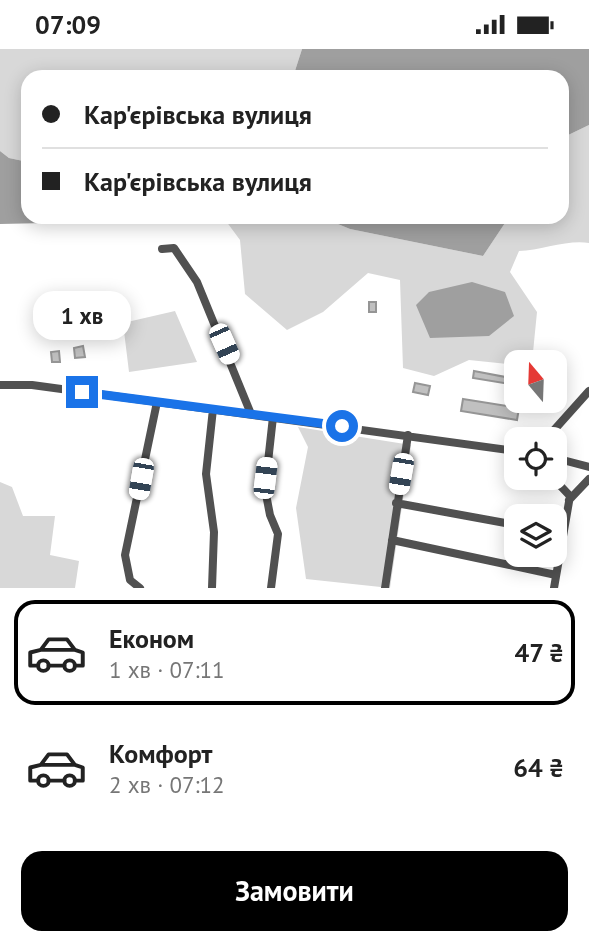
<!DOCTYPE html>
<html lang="uk">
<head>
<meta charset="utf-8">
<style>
	body { margin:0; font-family:"PT Sans",sans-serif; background:#f6f6f6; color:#222; height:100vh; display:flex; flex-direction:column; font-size:26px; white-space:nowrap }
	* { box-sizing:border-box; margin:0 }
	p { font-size:23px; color:#767676 }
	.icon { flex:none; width:38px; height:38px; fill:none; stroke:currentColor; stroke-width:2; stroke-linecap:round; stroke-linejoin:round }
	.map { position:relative; height:539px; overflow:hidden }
	.side { display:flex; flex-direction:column; background:#fff; flex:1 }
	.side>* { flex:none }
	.guide { position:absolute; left:21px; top:21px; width:548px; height:154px; border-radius:21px; box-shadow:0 4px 18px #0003; display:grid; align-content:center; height:154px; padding:0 21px; background:#fff }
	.needle { width:46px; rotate:341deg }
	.tools { position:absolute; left:504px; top:301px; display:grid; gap:14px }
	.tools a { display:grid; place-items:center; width:63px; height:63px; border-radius:14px; background:#fff; box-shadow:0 4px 18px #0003; font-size:35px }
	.end { position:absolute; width:32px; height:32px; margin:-16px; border:9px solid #1a73e8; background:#fff; box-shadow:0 0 0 4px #fff }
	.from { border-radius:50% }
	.bubble { position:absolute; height:49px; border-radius:21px; background:#fff; box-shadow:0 4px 18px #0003; font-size:23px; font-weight:600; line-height:49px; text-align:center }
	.car { position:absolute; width:21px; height:42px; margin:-21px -10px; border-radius:9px; box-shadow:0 0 5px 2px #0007; background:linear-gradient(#fff 24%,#345 0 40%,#fff 0 76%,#345 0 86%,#fff 0) }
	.guide b { display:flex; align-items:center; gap:24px; height:66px; font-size:26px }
	.guide b+b { border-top:2px solid #e0e0e0 }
	.guide i { width:18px; height:18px; background:#222 }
	ul { padding:12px 0 0; list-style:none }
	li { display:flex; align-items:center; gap:21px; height:105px; margin:0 14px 10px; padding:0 7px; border:4px solid transparent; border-radius:21px }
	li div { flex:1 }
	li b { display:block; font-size:26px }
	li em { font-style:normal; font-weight:600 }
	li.selected { border-color:#000 }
	li>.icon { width:63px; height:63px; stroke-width:1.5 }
	.primary-button { display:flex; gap:14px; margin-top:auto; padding:14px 21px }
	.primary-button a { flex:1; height:80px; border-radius:21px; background:#000; color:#fff; font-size:28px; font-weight:600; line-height:80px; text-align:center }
	.status { display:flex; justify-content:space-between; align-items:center; height:49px; padding:0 35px; background:#fff; direction:ltr }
	.status svg { height:19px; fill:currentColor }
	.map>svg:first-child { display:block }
	.green { fill:#d8d8d8 }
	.water { fill:#9f9f9f }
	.building { fill:#c0c0c0; stroke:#959595; stroke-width:2 }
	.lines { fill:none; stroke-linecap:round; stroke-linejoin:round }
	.minor { stroke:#515151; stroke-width:8 }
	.route { stroke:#1a73e8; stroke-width:9 }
</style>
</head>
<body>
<div class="status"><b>07:09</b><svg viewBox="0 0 49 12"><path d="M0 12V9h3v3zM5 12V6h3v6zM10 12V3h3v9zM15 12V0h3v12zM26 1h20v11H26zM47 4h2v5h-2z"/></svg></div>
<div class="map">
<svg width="589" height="539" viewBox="0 0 589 539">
	<rect width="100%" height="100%" fill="#fff"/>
	<path class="green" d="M 0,0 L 302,0 L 294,25 L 297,28 L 28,28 L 28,113 L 9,109 L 0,102 Z
		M 589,76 L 589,194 C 570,190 541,201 519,202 L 510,223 L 537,263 L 532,313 L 516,313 L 516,316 L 469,311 L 434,327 L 403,319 L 400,231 L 368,224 L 323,263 L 287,281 L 245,245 L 240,191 L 223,168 L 321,168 L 350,180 L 483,207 L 509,168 L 562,168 L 562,89 Z
		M 175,262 L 197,313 L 129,323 L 123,274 Z
		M 298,378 L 411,396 L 390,539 L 306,530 L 296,459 L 308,398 Z
		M 0,433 L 12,438 L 23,467 L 55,467 L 50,506 L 79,512 L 75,539 L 0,539 Z"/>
	<path class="water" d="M 302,0 L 589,0 L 589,76 L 562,89 L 562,28 L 297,28 L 294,25 Z
		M 0,102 L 9,109 L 28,113 L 28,168 L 121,168 L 92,173 L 0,175 Z
		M 321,168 L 509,168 L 483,207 L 350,180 Z
		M 472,233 L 505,243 L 514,267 L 489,287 L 430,289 L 416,256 L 429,243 Z"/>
	<path class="building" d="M 369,253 L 376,253 L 376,263 L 369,263 Z
		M 83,297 L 85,308 L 75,309 L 74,299 Z
		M 59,302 L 60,313 L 52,313 L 51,303 Z
		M 474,322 L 516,330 L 516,336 L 473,329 Z
		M 415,334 L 430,337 L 428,346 L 413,343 Z
		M 463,350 L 519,359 L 517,371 L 461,362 Z"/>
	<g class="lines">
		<path class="minor" d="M 162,200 L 174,199 L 197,233 L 251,365
			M 0,336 L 32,336 L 516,402
			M 546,390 L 589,342
			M 555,409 L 589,418
			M 553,429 L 570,447 L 554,539
			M 569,451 L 589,430
			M 396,454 L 516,476
			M 392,491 L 556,526
			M 140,539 L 130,531 L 125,506 L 157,353
			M 212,539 L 214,483 L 206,425 L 213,360
			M 271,539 L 278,485 L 270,466 L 265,440 L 273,368
			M 385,539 L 408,386"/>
	</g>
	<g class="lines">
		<path class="route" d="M 82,343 L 342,377"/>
	</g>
</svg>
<div class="tools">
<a><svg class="needle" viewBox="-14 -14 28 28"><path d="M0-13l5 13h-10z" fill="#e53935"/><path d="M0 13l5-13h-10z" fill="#767676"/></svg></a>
<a><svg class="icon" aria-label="locate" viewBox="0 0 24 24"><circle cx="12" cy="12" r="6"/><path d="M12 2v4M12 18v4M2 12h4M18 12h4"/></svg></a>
<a><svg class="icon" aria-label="layers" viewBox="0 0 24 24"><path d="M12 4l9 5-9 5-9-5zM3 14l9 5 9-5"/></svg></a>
</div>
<i class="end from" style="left:342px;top:377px"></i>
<i class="end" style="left:82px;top:343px"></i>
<div class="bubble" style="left:33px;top:242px;width:98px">1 хв</div>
<i class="car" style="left:224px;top:295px;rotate:156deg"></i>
<i class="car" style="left:401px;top:425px;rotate:190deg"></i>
<i class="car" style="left:265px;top:429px;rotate:7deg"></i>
<i class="car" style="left:141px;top:430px;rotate:190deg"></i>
<div class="guide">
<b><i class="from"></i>Кар'єрівська вулиця</b>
<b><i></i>Кар'єрівська вулиця</b>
</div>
</div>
<section class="side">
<ul>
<li class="selected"><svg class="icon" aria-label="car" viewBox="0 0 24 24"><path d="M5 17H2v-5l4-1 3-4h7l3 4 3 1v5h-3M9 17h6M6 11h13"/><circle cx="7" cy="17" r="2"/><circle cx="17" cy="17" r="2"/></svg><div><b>Економ</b><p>1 хв · 07:11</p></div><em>47 ₴</em></li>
<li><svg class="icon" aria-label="car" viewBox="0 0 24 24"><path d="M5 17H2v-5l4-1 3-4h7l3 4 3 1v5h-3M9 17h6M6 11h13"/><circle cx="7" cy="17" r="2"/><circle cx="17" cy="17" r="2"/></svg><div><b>Комфорт</b><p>2 хв · 07:12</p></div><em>64 ₴</em></li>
</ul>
<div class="primary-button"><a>Замовити</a></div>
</section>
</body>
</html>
